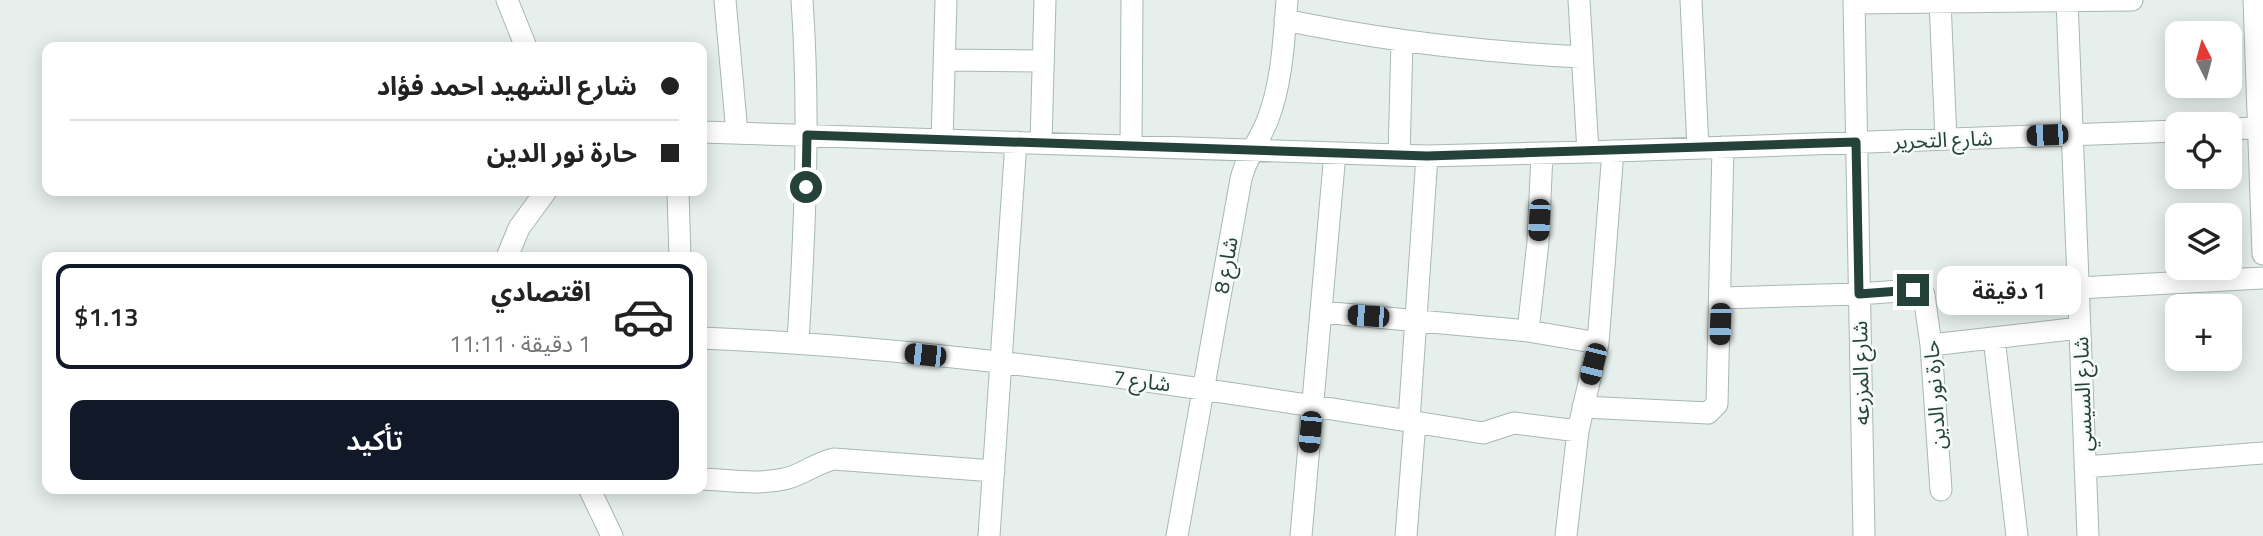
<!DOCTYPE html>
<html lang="ar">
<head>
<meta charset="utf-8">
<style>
	body { margin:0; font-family:"Titillium Web","Noto Sans Arabic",sans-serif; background:#f6f6f6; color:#222; direction:rtl; height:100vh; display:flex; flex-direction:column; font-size:26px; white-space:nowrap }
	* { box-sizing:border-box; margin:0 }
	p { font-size:23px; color:#767676 }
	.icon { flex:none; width:38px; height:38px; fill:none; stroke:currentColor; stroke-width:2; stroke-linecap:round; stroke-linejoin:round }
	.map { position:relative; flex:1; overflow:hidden; direction:ltr }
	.details { position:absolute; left:42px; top:252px; width:665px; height:242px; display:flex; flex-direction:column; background:#fff; border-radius:14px; box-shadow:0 4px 18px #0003; direction:rtl }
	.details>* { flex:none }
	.top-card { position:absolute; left:42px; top:42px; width:665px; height:154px; border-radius:14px; box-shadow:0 4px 18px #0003; direction:rtl; display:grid; align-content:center; height:154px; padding:0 28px; background:#fff }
	.needle { width:46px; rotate:354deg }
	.buttons { position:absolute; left:2165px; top:21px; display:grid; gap:14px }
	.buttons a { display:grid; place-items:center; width:77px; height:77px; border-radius:14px; background:#fff; box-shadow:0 4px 18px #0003; font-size:35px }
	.end { position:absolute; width:32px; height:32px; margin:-16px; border:9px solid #24423a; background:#fff; box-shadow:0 0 0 4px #fff }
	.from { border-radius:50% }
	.bubble { position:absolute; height:49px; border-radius:14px; background:#fff; box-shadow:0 4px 18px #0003; font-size:23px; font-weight:600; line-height:49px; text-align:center; direction:rtl }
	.car { position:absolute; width:21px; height:42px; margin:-21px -10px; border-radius:9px; box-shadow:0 0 5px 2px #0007; background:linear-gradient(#222 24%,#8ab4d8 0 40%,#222 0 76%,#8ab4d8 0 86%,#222 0) }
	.top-card b { display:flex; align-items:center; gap:24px; height:66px; font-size:26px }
	.top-card b+b { border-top:2px solid #e0e0e0 }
	.top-card i { width:18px; height:18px; background:#222 }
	ul { padding:12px 0 0; list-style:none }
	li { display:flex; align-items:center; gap:21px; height:105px; margin:0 14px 10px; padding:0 14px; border:4px solid #e0e0e0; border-radius:14px }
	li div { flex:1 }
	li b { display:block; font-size:26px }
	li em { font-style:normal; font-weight:600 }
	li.selected { border-color:#111827 }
	li>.icon { width:63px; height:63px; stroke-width:1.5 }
	.primary-button { display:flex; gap:14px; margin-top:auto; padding:14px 28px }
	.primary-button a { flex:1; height:80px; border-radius:14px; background:#111827; color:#fff; font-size:28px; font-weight:600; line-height:80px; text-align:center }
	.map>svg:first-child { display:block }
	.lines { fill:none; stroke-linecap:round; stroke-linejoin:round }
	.minor-casing { stroke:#a8b8b2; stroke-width:23 }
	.minor { stroke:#fff; stroke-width:21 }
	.route { stroke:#24423a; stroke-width:9 }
	.labels { text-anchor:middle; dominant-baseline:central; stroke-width:5; stroke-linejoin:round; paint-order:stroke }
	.street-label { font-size:21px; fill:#24423a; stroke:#f7fbf9 }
</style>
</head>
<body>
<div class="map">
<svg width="2263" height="536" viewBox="0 0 2263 536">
	<rect width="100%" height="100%" fill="#e6efeb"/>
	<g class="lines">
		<g class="minor-casing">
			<path id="minor" d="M 507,0 L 526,47
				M 725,0 L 737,133
				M 1579,0 L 1588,152
				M 1691,0 L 1698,148
				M 1854,0 L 1864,536
				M 2067,0 L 2088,536
				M 2254,0 L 2263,254
				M 1940,2 L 1946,139
				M 1854,3 L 2132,0
				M 1285,20 C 1386,41 1479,52 1582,57
				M 944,60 L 1043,61
				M 2230,129 L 2263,127
				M 702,132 L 1427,156 L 1588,152 L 2177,131
				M 942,140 L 946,0
				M 1041,142 L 1045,0
				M 1131,146 L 1132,0
				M 1399,155 L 1402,42
				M 678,191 L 680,257
				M 507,257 L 519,228 L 546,191
				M 2078,288 L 2263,278
				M 1721,298 L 1859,294 L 1913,290 L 1919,291 L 1924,295 L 1931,345 L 1941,490
				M 1321,312 L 1528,331 L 1598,343
				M 1528,331 L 1538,242 L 1542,153
				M 702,338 C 964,349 1224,391 1483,433 L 1514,423 L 1578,431
				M 1994,338 L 2017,536
				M 798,342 C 805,228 810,114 802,0
				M 1931,345 L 2080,328
				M 1583,407 L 1708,413 L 1717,404 L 1723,147
				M 1409,421 L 1427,156
				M 2085,467 L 2263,453
				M 702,479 C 728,480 758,485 784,479 C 801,476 815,463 834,459 L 994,471
				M 589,488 L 612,536
				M 989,536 L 1016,142
				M 1177,536 L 1241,179 C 1246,157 1260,140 1268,119 C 1282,83 1284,39 1287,0
				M 1301,536 L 1335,153
				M 1406,536 L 1415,422
				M 1566,536 L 1578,431 L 1598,343 L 1613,151"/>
		</g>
		<use href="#minor" class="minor"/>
	</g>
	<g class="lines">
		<path class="route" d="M 806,187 L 807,135 L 1427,156 L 1856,142 L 1859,294 L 1913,290"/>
	</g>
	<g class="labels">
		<g class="street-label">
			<text transform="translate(1943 139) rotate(-2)">شارع التحرير</text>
			<text transform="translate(1225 265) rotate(-80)">شارع 8</text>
			<text transform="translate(1860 373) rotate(-91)">شارع المزرعه</text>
			<text transform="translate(1142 380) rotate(7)">شارع 7</text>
			<text transform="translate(2082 394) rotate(-92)">شارع السيسي</text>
			<text transform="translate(1934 395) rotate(-94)">حارة نور الدين</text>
		</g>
	</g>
</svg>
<div class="buttons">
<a><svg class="needle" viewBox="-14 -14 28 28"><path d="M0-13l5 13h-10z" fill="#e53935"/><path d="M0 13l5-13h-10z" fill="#767676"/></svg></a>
<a><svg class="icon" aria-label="locate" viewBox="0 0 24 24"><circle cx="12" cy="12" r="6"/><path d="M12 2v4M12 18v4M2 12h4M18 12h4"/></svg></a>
<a><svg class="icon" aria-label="layers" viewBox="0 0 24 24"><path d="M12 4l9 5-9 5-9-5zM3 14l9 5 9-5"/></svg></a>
<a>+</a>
</div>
<i class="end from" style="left:806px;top:187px"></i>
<i class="end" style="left:1913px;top:290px"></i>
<div class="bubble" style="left:1937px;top:266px;width:144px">1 دقيقة</div>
<i class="car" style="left:2047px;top:135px;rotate:268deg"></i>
<i class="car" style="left:1539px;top:220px;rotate:183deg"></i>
<i class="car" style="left:1368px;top:316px;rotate:274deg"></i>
<i class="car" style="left:1720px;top:324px;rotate:182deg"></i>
<i class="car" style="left:925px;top:355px;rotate:276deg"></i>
<i class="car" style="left:1593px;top:364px;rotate:194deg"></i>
<i class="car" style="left:1310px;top:432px;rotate:185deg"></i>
<div class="top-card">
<b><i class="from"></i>شارع الشهيد احمد فؤاد</b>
<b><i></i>حارة نور الدين</b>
</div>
<section class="details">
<ul>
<li class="selected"><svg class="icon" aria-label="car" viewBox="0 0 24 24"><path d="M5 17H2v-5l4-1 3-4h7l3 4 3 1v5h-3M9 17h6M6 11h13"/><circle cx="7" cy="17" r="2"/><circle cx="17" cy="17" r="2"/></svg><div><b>اقتصادي</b><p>1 دقيقة · 11:11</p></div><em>$1.13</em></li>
</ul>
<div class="primary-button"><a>تأكيد</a></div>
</section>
</div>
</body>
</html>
